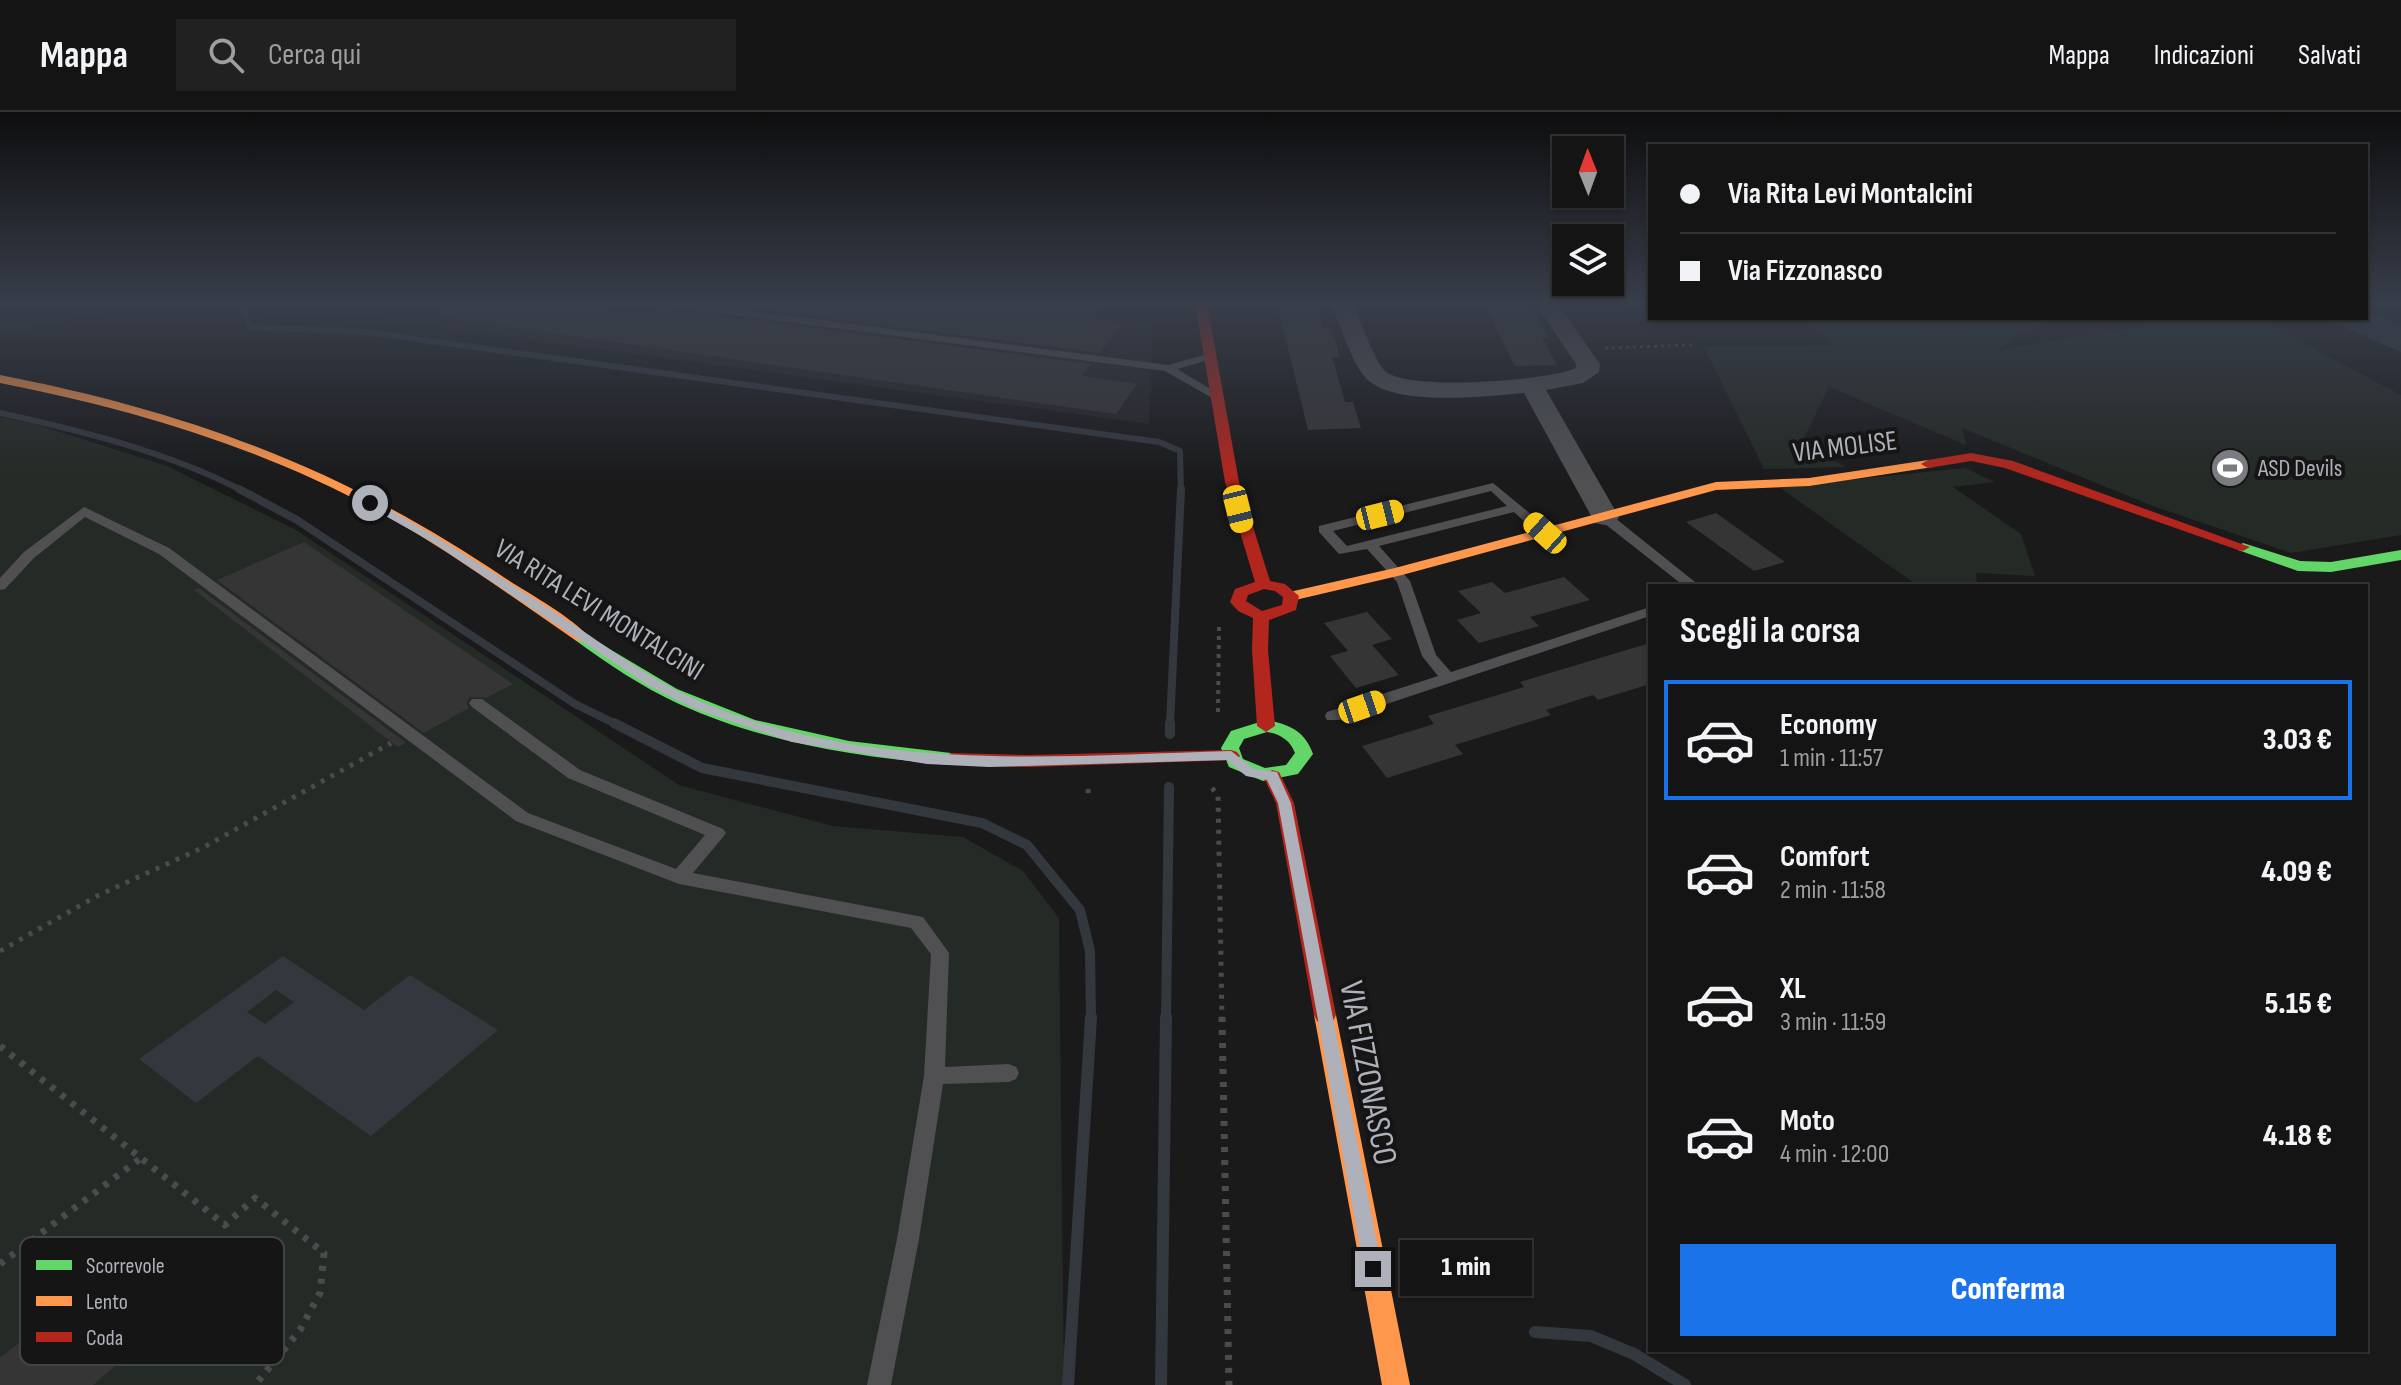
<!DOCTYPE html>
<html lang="it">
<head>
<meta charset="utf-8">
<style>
	body { margin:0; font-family:"Sofia Sans Condensed",sans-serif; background:#212122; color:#f1f3f6; height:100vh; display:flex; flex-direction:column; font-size:30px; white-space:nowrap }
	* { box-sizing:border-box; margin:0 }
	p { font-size:26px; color:#9d9ea0 }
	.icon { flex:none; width:44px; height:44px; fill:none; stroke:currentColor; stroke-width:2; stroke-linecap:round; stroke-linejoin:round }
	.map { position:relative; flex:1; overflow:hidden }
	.sheet { position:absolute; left:1648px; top:472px; width:720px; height:768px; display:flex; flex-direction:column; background:#141414; border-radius:0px; box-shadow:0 2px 6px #0004,0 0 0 2px #333334 }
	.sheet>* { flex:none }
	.top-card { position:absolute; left:1648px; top:32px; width:720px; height:176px; border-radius:0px; box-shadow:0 2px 6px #0004,0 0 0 2px #333334; display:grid; align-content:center; height:176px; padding:0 32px; background:#141414 }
	.needle { width:52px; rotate:359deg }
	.fabs { position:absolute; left:1552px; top:24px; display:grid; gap:16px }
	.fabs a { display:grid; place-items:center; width:72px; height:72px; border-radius:0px; background:#141414; box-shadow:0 2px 6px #0004,0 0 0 2px #333334; font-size:40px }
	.end { position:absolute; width:36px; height:36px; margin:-18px; border:10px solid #aeb0ba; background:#111; box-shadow:0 0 0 4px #111 }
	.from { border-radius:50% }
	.bubble { position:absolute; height:56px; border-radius:0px; background:#141414; box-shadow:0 2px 6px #0004,0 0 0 2px #333334; font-size:26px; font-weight:800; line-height:56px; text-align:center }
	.car { position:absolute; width:24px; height:48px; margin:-24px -12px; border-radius:10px; box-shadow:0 0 6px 2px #0007; background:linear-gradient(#f5c518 24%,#345 0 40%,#f5c518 0 76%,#345 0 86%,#f5c518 0) }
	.top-card b { display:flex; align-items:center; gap:28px; height:76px; font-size:30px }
	.top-card b+b { border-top:2px solid #333334 }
	.top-card i { width:20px; height:20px; background:#f1f3f6 }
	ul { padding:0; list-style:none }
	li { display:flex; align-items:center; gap:24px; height:120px; margin:0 16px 12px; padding:0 16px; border:4px solid transparent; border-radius:0px }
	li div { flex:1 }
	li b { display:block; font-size:30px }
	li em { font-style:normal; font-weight:800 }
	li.selected { border-color:#1a73e8 }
	li>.icon { width:72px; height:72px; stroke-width:1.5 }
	h2 { padding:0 32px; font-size:36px; line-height:96px }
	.primary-button { display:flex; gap:16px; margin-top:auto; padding:16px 32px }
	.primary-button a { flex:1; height:92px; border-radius:0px; background:#1a73e8; color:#fff; font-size:32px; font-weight:800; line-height:92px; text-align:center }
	header { display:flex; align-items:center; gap:48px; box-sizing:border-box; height:112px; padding:0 40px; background:#141414; border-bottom:2px solid #333334 }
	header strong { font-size:38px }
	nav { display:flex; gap:44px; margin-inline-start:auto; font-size:28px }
	.search { width:560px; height:72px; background:#212122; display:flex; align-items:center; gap:20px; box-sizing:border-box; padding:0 28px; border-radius:0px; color:#9d9ea0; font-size:30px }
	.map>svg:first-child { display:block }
	.built { fill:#242426 }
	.green { fill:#242a25 }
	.water { fill:#33383f; fill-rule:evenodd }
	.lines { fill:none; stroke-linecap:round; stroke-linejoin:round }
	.stream-far3 { stroke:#33383f; stroke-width:6 }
	.stream-far2 { stroke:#33383f; stroke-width:8 }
	.stream-far1 { stroke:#33383f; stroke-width:10 }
	.stream { stroke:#33383f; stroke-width:12 }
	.building { fill:#353536 }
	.path-far3 { stroke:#4b4b4e; stroke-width:3; stroke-dasharray:3 4; stroke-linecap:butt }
	.path-far2 { stroke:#4b4b4e; stroke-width:4; stroke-dasharray:4 5; stroke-linecap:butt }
	.path-far1 { stroke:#4b4b4e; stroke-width:5; stroke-dasharray:4 7; stroke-linecap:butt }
	.path { stroke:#4b4b4e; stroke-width:7; stroke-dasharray:5 8; stroke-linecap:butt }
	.lane { fill:#505053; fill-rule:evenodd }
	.street { fill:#505053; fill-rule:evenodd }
	.fast { fill:#63d668; fill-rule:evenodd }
	.slow { fill:#ff974d; fill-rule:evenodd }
	.jam { fill:#b3261e; fill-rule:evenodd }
	.route { fill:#aeb0ba }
	.labels { text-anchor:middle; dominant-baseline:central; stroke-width:8; stroke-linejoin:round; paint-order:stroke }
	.far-poi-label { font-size:24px; fill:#aeb0ba; stroke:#151516; text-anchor:start }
	.street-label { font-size:28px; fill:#aeb0ba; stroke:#151516 }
	.near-street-label { font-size:34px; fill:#aeb0ba; stroke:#151516 }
	.key { fill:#151516; stroke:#434447; stroke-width:2 }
	.key-label { font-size:22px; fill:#aeb0ba }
</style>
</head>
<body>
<header>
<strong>Mappa</strong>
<div class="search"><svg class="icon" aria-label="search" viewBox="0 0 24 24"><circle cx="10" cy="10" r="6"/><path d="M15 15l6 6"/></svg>Cerca qui</div>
<nav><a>Mappa</a><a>Indicazioni</a><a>Salvati</a></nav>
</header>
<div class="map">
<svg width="2401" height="1273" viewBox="0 0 2401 1273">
	<rect width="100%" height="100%" fill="#1a1a1b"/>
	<path class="built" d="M 259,191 L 1155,191 L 1149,312 L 364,205 L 268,207 Z
		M 1886,206 L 1999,206 L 1940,222 Z"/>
	<path class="green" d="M 0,191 L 149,191 L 0,222 Z
		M 1802,206 L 1886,206 L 1940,222 L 1999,206 L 2054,206 L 2027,218 L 1999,238 L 2178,209 L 2255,206 L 2401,283 L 2401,423 L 2291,441 L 2150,393 L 1962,316 L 1966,333 L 1829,275 L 1802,330 L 1846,355 L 1764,357 L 1704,235 L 1834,233 Z
		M 0,305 L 35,312 L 167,354 L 296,418 L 679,673 L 833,714 L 963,725 L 1023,759 L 1059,806 L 1064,1273 L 0,1273 Z
		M 1965,356 L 1995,370 L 1953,375 L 2021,422 L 2035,464 L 1976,461 L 1977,474 L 1918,474 L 1779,375 Z"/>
	<path class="water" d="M 2366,199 L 2401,213 L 2401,240 L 2324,206 L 2366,206 Z
		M 283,844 L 364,898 L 410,863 L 498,918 L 371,1024 L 258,944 L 196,991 L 139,947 ZM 276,878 L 294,890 L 265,912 L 247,900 Z"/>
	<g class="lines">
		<path class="stream-far3" d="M 240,191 L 250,215 L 366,220 L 1159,330 L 1180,339 L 1181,379
			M 0,301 C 82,319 168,340 243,379"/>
		<path class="stream-far2" d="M 239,377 L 297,408 L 575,592 L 618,613
			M 1170,613 L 1181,377"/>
		<path class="stream-far1" d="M 614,611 L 702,656 L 982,711 L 1027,733 L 1080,798 L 1090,839 L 1091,907
			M 1170,622 L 1170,611
			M 1166,907 L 1169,675"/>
		<path class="stream" d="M 1535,1220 L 1591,1224 L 1634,1242 L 1685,1273
			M 1068,1273 L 1091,905
			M 1161,1273 L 1166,905"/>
	</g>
	<path class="building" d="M 442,191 L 548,191 L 656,206 L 657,191 L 658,191 L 666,197 L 1091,252 L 1082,264 L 1137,272 L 1116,302 L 441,205 Z
		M 712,191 L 1104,191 L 1091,207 L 1123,211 L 1100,241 Z
		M 1277,191 L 1316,191 L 1323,216 L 1331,216 L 1340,245 L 1332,245 L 1345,290 L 1353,290 L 1361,316 L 1308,318 Z
		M 1483,191 L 1522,191 L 1525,198 L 1532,197 L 1549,225 L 1542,226 L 1557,253 L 1515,254 Z
		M 1716,401 L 1785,450 L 1754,459 L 1686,410 Z
		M 304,430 L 513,572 L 486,586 L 470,585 L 466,591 L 469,596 L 424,621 L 217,468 Z
		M 1564,465 L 1590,488 L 1530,505 L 1539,514 L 1479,531 L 1457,508 L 1481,501 L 1458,479 L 1492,470 L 1505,481 Z
		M 199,476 L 406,631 L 398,635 L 194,478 Z
		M 1367,500 L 1392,527 L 1372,533 L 1399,563 L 1356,576 L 1330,544 L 1348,539 L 1324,511 Z
		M 1650,531 L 1650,572 L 1598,588 L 1593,583 L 1546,598 L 1551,603 L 1455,633 L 1463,642 L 1387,666 L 1362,634 L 1434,612 L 1428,604 L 1524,575 L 1520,570 Z
		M 130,1142 L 188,1192 L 93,1273 L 0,1273 L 0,1246 Z"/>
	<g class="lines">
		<path class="path-far3" d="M 1605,236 L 1692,233"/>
		<path class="path-far2" d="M 1218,600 L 1219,514"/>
		<path class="path-far1" d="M 1212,676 L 1218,683 L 1222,907
			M 1088,677 L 1089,688
			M 0,839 L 97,784 L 204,735 L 391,631"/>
		<path class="path" d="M 1222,905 L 1229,1273
			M 0,934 L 225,1113 L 255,1086 L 324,1141 L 320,1181 L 300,1218 L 255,1273
			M 0,1152 L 141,1046"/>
		<path class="lane" d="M 661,191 L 689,191 L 1168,253 L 1211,241 L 1215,242 L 1215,246 L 1177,257 L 1224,285 L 1214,287 L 1165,259 L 666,194 Z
			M 1493,371 L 1550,418 L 1550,424 L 1540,424 L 1514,400 L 1379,434 L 1410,469 L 1436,543 L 1451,560 L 1650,495 L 1650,504 L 1339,608 L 1327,608 L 1325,604 L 1327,600 L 1438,564 L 1422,544 L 1397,470 L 1367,437 L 1339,442 L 1319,420 L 1319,414 ZM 1491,379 L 1507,394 L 1347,434 L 1333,419 Z
			M 84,395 L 169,436 L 528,701 L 676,757 L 705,723 L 568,666 L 472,595 L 469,591 L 472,587 L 482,587 L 580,658 L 723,717 L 726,721 L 723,725 L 693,761 L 923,805 L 949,841 L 945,955 L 1009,952 L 1016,955 L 1019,961 L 1016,967 L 1009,970 L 943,972 L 919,1127 L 891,1273 L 867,1273 L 897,1127 L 924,964 L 931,842 L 911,816 L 679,772 L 516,709 L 159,442 L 85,405 L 34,446 L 5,477 L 0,478 L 0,466 L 24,440 Z
			M 1605,401 L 1610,402 L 1700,474 L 1684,474 L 1600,408 L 1599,405 Z"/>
		<path class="street" d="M 1331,191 L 1353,191 C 1360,207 1373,246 1384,258 C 1403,280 1549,269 1576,256 L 1576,252 L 1535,191 L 1557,191 L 1600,252 L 1599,260 L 1583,271 L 1546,278 L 1619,405 L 1615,411 L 1605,413 L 1595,411 L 1524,281 C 1487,284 1391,296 1365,265 C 1351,249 1340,211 1331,191 Z"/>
		<path class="fast" d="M 2243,431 L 2300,449 L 2331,450 L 2401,438 L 2401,448 L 2331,460 L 2298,459 L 2238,438 L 2236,435 Z
			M 581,520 L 677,577 L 755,608 L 849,629 L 951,641 L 960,647 L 951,653 C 858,645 765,631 679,592 C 642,575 608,552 575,528 L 573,525 Z
			M 1266,608 C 1289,612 1305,619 1313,642 L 1298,662 L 1263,669 L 1229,655 L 1221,636 L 1231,619 ZM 1267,620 C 1280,622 1290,628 1295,641 L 1286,653 L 1265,656 L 1243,647 L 1239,636 L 1244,627 Z"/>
		<path class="slow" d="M 0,263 C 190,300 344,357 505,466 C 528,481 572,505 589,525 L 581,530 L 575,528 C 512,485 450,439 383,402 C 263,336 134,297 0,271 Z
			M 1928,348 L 1935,352 L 1933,355 L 1809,374 L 1716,378 L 1402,463 L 1291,489 L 1283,484 L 1285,481 L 1395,456 L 1716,370 L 1809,366 Z
			M 1325,894 L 1333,897 L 1336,903 L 1410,1273 L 1382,1273 L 1314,903 L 1317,897 Z"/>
		<path class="jam" d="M 1195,191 L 1207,191 L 1239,370 L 1270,469 L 1285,472 L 1299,484 L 1296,498 L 1269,508 L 1268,538 L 1275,614 L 1266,620 L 1257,614 L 1252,538 L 1253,506 L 1238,499 L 1230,490 L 1235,477 L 1255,470 L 1225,370 ZM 1264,477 L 1275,479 L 1283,485 L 1282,493 L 1262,499 L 1246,489 L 1248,483 Z
			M 1971,341 L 2013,349 L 2250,435 L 2243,439 L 2238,438 L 2005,356 L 1971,349 L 1928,356 L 1921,352 L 1928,348 Z
			M 1231,638 L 1237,640 L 1240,644 L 1237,648 L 1029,655 L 951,653 L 942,647 L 951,641 L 1029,643 Z
			M 1272,658 L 1279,660 L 1294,691 L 1336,903 L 1333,909 L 1325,912 L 1317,909 L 1314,903 L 1276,691 L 1263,664 Z"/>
	</g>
	<linearGradient id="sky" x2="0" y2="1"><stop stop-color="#0e0e0f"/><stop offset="0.52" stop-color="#383e4a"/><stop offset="1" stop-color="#383e4a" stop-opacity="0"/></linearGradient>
	<rect width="2401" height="369" fill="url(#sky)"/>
	<path class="route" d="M 366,388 L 373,388 C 442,427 508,470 574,513 C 616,541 657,572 704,591 C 871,661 1054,644 1231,639 L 1254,657 L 1277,660 L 1291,691 L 1382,1157 L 1380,1164 L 1373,1166 L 1366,1164 L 1364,1157 L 1278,691 L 1267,668 L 1246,664 L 1227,648 L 989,655 L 927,652 L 792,630 L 693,596 L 649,574 L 432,430 L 366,393 Z"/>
	<defs>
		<g id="stadium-disc" transform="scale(2)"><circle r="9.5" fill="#7a7c82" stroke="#151516"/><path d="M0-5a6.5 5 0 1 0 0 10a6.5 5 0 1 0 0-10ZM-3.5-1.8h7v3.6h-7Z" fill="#fff"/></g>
	</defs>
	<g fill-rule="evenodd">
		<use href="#stadium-disc" x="2230" y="356"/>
	</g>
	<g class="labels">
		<g class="far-poi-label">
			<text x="2258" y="356">ASD Devils</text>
		</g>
		<g class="street-label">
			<text transform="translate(1845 335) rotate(-7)">VIA MOLISE</text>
			<text transform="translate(599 498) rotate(32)">VIA RITA LEVI MONTALCINI</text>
		</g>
		<g class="near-street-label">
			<text transform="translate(1368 961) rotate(79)">VIA FIZZONASCO</text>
		</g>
	</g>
	<rect x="20" y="1125" width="264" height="128" rx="12" class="key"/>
	<rect x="36" y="1148" width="36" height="10" fill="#63d668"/>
	<rect x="36" y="1184" width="36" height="10" fill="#ff974d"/>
	<rect x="36" y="1220" width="36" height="10" fill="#b3261e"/>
	<g class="key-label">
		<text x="86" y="1161">Scorrevole</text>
		<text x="86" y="1197">Lento</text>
		<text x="86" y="1233">Coda</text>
	</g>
</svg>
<div class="fabs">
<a><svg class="needle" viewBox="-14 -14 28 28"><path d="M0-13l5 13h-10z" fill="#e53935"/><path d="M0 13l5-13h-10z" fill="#9d9ea0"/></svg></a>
<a><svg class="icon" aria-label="layers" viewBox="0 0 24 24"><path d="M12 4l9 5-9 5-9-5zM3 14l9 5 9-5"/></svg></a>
</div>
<i class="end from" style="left:370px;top:391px"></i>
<i class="end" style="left:1373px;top:1157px"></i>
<div class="bubble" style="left:1400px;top:1128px;width:132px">1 min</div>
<i class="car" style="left:1238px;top:397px;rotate:166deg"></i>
<i class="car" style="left:1380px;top:403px;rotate:76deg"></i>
<i class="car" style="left:1545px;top:421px;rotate:312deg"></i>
<i class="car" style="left:1362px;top:595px;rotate:71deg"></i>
<div class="top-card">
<b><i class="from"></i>Via Rita Levi Montalcini</b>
<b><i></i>Via Fizzonasco</b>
</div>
<section class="sheet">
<h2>Scegli la corsa</h2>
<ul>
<li class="selected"><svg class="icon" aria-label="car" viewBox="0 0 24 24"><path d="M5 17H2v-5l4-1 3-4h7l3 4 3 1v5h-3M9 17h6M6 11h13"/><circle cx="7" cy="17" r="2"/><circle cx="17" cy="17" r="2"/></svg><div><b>Economy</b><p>1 min · 11:57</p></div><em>3.03 €</em></li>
<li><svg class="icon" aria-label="car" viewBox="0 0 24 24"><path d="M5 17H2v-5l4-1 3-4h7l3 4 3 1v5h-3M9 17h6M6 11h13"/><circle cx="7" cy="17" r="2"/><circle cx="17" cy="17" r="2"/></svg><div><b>Comfort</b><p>2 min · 11:58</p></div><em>4.09 €</em></li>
<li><svg class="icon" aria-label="car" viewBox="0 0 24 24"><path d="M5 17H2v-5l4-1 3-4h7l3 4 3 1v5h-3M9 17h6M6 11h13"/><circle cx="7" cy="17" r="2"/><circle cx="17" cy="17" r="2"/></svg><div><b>XL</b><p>3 min · 11:59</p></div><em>5.15 €</em></li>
<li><svg class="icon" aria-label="car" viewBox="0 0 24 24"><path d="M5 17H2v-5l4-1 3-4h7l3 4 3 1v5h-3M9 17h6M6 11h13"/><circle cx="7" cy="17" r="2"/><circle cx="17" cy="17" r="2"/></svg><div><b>Moto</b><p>4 min · 12:00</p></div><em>4.18 €</em></li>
</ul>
<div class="primary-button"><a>Conferma</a></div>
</section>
</div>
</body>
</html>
